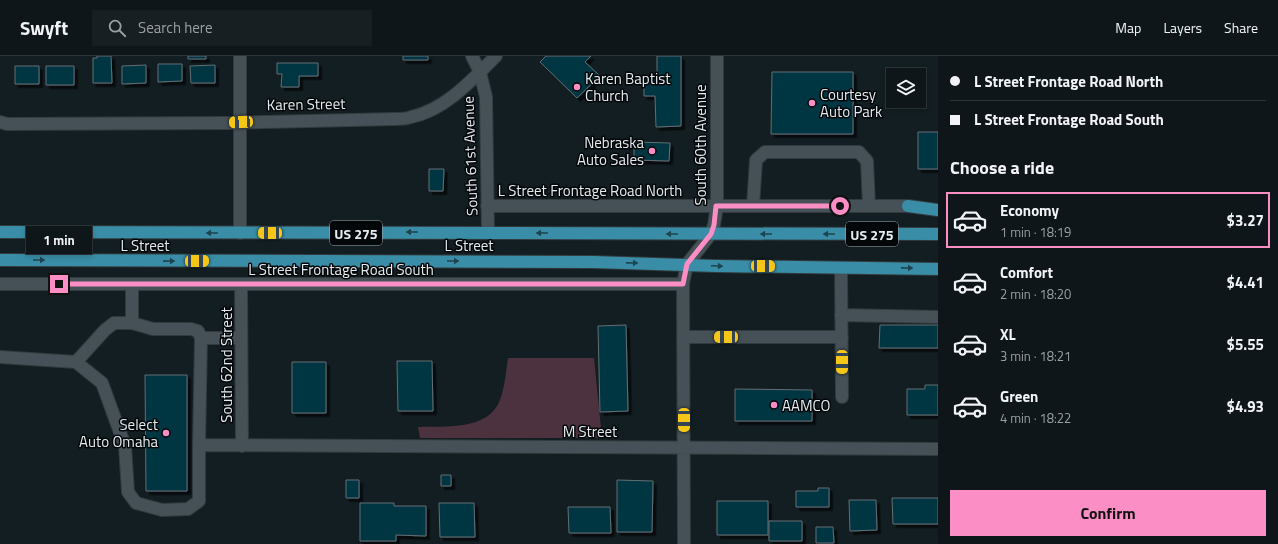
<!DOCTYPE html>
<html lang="en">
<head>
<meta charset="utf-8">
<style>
	body { margin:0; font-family:"Titillium Web",sans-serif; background:#171f23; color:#f1f3f6; height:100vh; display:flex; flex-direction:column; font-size:15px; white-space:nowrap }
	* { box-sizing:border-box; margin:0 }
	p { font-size:13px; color:#9b9fa2 }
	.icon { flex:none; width:22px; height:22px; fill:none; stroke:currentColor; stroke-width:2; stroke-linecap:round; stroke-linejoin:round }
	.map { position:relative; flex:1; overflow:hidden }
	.sheet { display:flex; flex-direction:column; background:#0e161a; width:340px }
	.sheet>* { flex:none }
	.guide { display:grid; align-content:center; height:88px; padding:0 12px; background:#0e161a }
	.tools { position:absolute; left:886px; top:12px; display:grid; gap:8px }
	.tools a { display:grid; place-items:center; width:40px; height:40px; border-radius:0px; background:#0e161a; box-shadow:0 2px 6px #0003,0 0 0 1px #2e3539; font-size:20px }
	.end { position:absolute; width:18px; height:18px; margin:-9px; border:5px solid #fb8fc5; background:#111; box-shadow:0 0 0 2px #111 }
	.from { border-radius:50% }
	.bubble { position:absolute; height:28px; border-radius:0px; background:#0e161a; box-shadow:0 2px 6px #0003,0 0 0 1px #2e3539; font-size:13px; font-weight:700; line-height:28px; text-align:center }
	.car { position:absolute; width:12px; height:24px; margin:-12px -6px; border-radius:5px; box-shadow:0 0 3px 1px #0007; background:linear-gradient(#f5c518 24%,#345 0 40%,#f5c518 0 76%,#345 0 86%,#f5c518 0) }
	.guide b { display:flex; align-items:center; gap:14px; height:38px; font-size:15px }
	.guide b+b { border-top:1px solid #2e3539 }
	.guide i { width:10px; height:10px; background:#f1f3f6 }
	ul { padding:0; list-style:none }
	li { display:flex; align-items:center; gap:12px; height:56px; margin:0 8px 6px; padding:0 4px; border:2px solid transparent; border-radius:0px }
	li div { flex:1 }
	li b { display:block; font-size:15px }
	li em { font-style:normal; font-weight:700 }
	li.active { border-color:#fb8fc5 }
	li>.icon { width:36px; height:36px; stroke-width:1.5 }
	h2 { padding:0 12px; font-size:18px; line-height:48px }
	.action { display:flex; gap:8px; margin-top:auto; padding:8px 12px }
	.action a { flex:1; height:46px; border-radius:0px; background:#fb8fc5; color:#111; font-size:16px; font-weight:700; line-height:46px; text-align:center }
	header { display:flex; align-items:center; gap:24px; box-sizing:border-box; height:56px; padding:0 20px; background:#0e161a; border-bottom:1px solid #2e3539 }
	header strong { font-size:19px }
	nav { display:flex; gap:22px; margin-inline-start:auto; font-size:14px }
	.search { width:280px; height:36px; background:#171f23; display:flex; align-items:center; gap:10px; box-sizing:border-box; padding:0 14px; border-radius:0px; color:#9b9fa2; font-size:15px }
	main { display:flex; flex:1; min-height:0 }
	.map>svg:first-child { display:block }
	.green { fill:#4c323e }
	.building { fill:#003543; stroke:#626f74; filter:url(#shadow) }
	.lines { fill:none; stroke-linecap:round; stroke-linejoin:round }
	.minor-casing { stroke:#333a3d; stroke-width:14 }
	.major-casing { stroke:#333a3d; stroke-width:14 }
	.minor { stroke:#455156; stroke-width:12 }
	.major { stroke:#398da6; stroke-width:12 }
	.oneway { fill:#1c4350 }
	.route { stroke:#fb8fc5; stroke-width:5 }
	.poi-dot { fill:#fb8fc5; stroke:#040709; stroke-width:1.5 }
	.labels { text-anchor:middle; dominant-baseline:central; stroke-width:3; stroke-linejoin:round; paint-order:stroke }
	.shield { fill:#040709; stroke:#a1a7aa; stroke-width:1 }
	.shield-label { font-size:14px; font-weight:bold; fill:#e4ecef }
	.poi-label { font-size:15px; fill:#e4ecef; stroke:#040709; text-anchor:start }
	.street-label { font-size:15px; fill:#e4ecef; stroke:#040709 }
</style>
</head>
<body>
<header>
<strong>Swyft</strong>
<div class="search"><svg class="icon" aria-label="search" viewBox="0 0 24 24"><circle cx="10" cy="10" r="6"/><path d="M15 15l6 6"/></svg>Search here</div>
<nav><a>Map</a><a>Layers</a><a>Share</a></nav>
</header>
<main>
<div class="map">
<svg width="938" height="488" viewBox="0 0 938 488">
	<defs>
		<filter id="shadow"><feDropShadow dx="3.5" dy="3.5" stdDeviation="0" flood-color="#0009"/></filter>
	</defs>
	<rect width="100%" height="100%" fill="#131e22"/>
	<path class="green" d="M 508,302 L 594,302 L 602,382 L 420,382 L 418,371 C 446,370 491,375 501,341 C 505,329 506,315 508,302 Z"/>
	<path class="building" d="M 97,0 L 111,0 L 112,27 L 93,27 L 93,2 L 97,2 Z
		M 188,0 L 206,0 L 206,3 L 188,3 Z
		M 403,0 L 428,0 L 428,4 L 403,4 Z
		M 546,0 L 591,0 L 585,6 L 600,20 L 577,42 L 540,6 Z
		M 657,0 L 681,0 L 681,70 L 656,71 L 655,40 L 644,40 L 644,20 L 657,20 Z
		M 277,7 L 318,7 L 318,20 L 299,20 L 299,31 L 281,31 L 282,18 L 277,18 Z
		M 158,8 L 182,8 L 182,25 L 158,26 Z
		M 146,9 L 146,27 L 122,28 L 122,10 Z
		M 215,9 L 215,27 L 191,27 L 190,10 Z
		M 15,10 L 39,10 L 39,28 L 15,28 Z
		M 46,10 L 74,10 L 74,29 L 46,29 Z
		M 772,16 L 853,16 L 853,78 L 771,78 Z
		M 918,76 L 938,76 L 938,113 L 918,113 Z
		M 634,86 L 670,87 L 669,105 L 634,104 Z
		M 429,113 L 444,113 L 443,135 L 429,135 Z
		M 626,269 L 628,355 L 600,356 L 598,270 Z
		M 880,269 L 938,269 L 938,292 L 879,292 Z
		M 397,305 L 432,305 L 433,355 L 398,355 Z
		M 292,306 L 326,306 L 326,357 L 292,357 Z
		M 145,319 L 187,319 L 187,435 L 146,435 Z
		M 925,329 L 938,329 L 938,359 L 907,359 L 907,333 L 925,333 Z
		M 735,333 L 812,334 L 812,365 L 735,365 Z
		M 441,419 L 451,419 L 451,430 L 441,430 Z
		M 346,424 L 359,424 L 359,442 L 346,442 Z
		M 617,424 L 653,425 L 652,476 L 617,476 Z
		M 818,432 L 829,432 L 829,451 L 796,451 L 796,435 L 818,435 Z
		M 892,442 L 938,442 L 938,468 L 893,468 Z
		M 849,444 L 876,444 L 877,474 L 850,475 Z
		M 717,445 L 768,445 L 768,479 L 717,479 Z
		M 360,447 L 394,447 L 394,450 L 426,450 L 426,480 L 396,479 L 396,485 L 360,485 Z
		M 439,447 L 474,447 L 475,481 L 440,481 Z
		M 568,451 L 610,451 L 611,477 L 569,477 Z
		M 769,465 L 802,465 L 802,485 L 769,485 Z
		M 816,471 L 833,471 L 834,487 L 816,487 Z"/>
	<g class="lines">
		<g class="minor-casing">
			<path id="minor" d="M 472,0 L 480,16 L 486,41 L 488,176
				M 0,66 L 7,68 L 223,67 L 395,63 C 400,63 406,63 411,61 C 445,54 472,24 496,0
				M 487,150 L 908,150
				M 753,150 L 756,104 L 765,96 L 859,96 L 867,105 L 869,150
				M 240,177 L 240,0
				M 841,212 L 842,341
				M 0,228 L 683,228
				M 132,228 L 132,267 L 153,273 L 191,273 L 198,275 L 201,282 L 241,282
				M 241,229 L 242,390
				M 841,259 L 938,261
				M 683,281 L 842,281
				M 0,301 L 76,306 L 102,327 L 125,390 L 128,436 L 136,447 L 162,454 L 188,453 L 199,445 L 199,389 L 938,393
				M 76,306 L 105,274 L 114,267 L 132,267
				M 199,389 L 201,282
				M 684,488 L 683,228 L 687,208 L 711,178 L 714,169 L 717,150 L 717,0"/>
		</g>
		<g class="major-casing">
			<path id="major" d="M 908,150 L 938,154
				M 0,176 L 938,178
				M 0,204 L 593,206 L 716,210 L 938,213"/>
		</g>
		<use href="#minor" class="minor"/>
		<use href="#major" class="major"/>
	</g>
	<defs><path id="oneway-solid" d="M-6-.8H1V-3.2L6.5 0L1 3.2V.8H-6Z"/></defs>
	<g class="oneway">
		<use href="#oneway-solid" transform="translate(412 176) rotate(180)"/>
		<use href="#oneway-solid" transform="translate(212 177) rotate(-180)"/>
		<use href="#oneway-solid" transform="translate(542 177) rotate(-180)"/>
		<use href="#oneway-solid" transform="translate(672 178) rotate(-180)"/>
		<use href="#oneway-solid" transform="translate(766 178) rotate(180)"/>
		<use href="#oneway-solid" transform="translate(829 178) rotate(-180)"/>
		<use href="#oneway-solid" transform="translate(39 204)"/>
		<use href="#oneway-solid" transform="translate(169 205) rotate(-1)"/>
		<use href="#oneway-solid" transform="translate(453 205)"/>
		<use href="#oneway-solid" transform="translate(632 207) rotate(1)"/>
		<use href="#oneway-solid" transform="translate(717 210) rotate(2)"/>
		<use href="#oneway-solid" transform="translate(907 212) rotate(1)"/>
	</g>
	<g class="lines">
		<path class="route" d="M 59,228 L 683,228 L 687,208 L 711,178 L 714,169 L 716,150 L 840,150"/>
	</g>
	<g class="poi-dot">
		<circle cx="577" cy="31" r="4"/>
		<circle cx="812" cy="47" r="4"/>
		<circle cx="652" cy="95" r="4"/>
		<circle cx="774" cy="349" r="4"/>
		<circle cx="166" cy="377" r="4"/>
	</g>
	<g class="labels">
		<g class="shield">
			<rect x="330" y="165" width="52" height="24" rx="3"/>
			<rect x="846" y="166" width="52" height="24" rx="3"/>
		</g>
		<g class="shield-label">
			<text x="356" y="177">US 275</text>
			<text x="872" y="178">US 275</text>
		</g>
		<g class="poi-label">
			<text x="585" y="22">Karen Baptist<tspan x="585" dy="17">Church</tspan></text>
			<text x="820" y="38">Courtesy<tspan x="820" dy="17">Auto Park</tspan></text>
			<text x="644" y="86" text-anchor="end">Nebraska<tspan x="644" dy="17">Auto Sales</tspan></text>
			<text x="782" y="349">AAMCO</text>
			<text x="158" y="368" text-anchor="end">Select<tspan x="158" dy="17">Auto Omaha</tspan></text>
		</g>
		<g class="street-label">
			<text transform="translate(306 48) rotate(-1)">Karen Street</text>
			<text transform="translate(700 89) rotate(-90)">South 60th Avenue</text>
			<text transform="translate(470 100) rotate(-92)">South 61st Avenue</text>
			<text x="590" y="134">L Street Frontage Road North</text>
			<text x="145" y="189">L Street</text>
			<text x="469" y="189">L Street</text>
			<text x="341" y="213">L Street Frontage Road South</text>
			<text transform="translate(226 309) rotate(-90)">South 62nd Street</text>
			<text x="590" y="375">M Street</text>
		</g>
	</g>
</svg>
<div class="tools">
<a><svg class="icon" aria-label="layers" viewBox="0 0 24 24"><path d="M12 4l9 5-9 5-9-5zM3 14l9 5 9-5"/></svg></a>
</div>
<i class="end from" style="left:840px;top:150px"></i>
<i class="end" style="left:59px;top:228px"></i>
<div class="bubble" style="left:26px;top:170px;width:66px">1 min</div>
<i class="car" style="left:241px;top:66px;rotate:267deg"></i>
<i class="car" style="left:270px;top:177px;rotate:270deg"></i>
<i class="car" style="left:197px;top:205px;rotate:89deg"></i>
<i class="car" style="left:763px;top:210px;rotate:91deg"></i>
<i class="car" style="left:726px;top:281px;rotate:270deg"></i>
<i class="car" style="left:842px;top:306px;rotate:180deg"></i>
<i class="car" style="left:684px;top:364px;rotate:180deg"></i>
</div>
<section class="sheet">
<div class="guide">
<b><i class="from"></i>L Street Frontage Road North</b>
<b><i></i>L Street Frontage Road South</b>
</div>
<h2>Choose a ride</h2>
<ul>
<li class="active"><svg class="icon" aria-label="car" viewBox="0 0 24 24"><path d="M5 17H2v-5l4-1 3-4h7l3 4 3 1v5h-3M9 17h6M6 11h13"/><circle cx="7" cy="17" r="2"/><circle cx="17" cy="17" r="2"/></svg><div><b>Economy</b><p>1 min · 18:19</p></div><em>$3.27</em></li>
<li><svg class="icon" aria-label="car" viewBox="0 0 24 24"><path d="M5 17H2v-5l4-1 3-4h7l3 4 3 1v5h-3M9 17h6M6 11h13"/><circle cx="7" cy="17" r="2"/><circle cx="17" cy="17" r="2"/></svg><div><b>Comfort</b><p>2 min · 18:20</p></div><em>$4.41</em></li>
<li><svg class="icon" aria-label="car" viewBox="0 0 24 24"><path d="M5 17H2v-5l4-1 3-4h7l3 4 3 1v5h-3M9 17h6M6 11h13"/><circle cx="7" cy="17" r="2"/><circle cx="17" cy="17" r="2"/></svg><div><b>XL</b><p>3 min · 18:21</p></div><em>$5.55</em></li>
<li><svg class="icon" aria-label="car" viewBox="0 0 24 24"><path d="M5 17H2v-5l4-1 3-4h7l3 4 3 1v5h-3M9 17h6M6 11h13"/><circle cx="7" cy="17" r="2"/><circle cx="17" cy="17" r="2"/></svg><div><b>Green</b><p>4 min · 18:22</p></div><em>$4.93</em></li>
</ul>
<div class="action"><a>Confirm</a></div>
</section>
</main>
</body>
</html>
